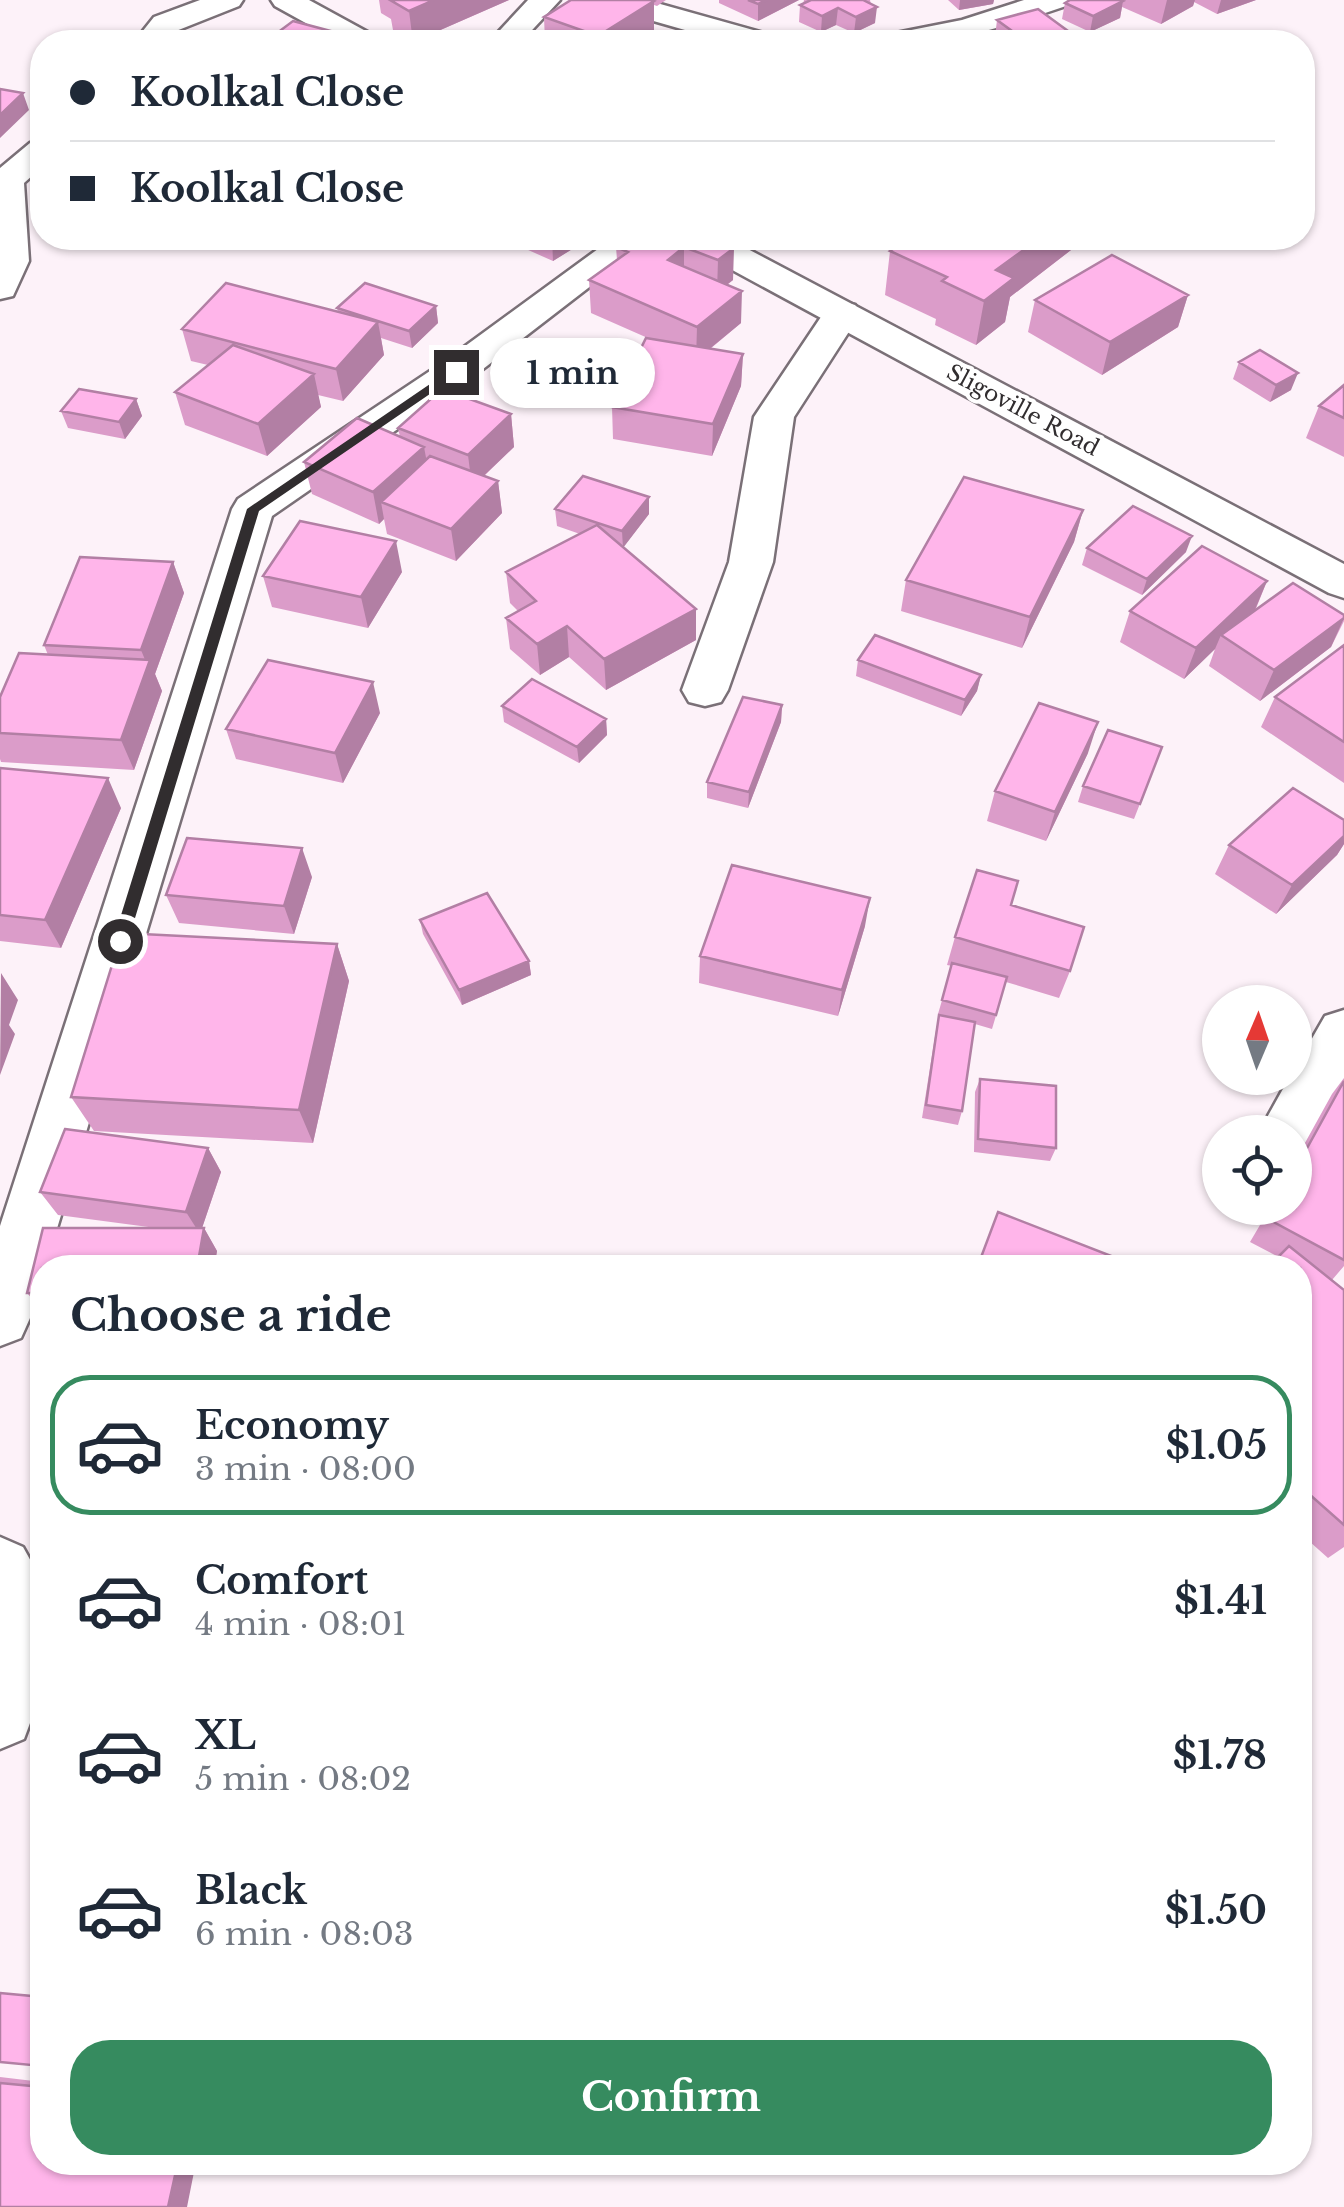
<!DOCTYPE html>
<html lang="en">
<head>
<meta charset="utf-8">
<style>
	body { margin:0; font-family:"Libre Baskerville",serif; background:#f2f2f3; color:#1f2937; height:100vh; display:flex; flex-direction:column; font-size:38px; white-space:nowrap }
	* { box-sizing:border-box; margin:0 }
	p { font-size:32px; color:#747a83 }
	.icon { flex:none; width:55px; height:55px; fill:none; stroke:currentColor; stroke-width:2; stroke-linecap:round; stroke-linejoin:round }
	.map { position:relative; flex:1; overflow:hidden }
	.drawer { position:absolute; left:30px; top:1255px; width:1282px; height:920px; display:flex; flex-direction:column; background:#fff; border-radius:40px; box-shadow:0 2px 8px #0004 }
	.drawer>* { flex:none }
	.banner { position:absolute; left:30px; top:30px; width:1285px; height:220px; border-radius:40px; box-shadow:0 2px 8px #0004; display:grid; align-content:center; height:220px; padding:0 40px; background:#fff }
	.needle { width:65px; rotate:2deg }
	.controls { position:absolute; left:1202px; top:985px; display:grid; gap:20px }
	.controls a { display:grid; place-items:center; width:110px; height:110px; border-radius:50%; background:#fff; box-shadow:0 2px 8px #0004; font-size:50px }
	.end { position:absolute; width:45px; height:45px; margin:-22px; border:12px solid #312d2f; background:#fff; box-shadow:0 0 0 5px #fff }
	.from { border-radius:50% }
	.bubble { position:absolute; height:70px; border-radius:35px; background:#fff; box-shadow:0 2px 8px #0004; font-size:32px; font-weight:700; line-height:70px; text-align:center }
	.banner b { display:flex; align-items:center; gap:35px; height:95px; font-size:38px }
	.banner b+b { border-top:2px solid #e0e1e3 }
	.banner i { width:25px; height:25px; background:#1f2937 }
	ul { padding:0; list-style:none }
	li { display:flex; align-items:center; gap:30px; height:140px; margin:0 20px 15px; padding:0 20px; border:5px solid transparent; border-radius:40px }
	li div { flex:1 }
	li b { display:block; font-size:38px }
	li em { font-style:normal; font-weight:700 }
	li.current { border-color:#368b5f }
	li>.icon { width:90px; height:90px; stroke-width:1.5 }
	h2 { padding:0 40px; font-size:45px; line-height:120px }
	.primary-button { display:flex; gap:20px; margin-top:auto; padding:20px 40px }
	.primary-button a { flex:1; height:115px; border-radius:40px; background:#368b5f; color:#fff; font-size:40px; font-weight:700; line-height:115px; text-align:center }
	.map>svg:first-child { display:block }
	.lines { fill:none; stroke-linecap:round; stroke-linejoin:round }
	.minor-casing { stroke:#7a7077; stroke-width:5 }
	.tertiary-casing { stroke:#7a7077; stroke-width:5 }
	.minor { fill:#fff; fill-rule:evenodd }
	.tertiary { fill:#fff; fill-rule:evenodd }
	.wall { fill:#db9cc9 }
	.shaded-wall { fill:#b27fa4 }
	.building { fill:#ffb5ea; stroke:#b27fa4; stroke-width:2.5 }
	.route { fill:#312d2f }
	.labels { text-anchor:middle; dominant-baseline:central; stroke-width:8; stroke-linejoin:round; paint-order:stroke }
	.far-street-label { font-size:22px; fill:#312d2f; stroke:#fff }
</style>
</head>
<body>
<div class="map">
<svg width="1344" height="2207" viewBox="0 0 1344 2207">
	<rect width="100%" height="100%" fill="#fdf2f9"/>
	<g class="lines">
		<g class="minor-casing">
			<path id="minor" d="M 200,0 L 243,0 L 239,6 L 176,31 L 166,42 L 134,42 L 154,17 Z
				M 528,0 L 560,0 L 521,42 L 489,42 Z
				M 597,0 L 646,0 L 771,35 L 776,42 L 727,42 L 601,6 Z
				M 1024,0 L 1070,0 L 1066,6 C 1004,27 947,46 881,42 L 886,35 L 962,20 Z
				M 42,140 L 42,167 L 24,183 L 29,261 L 13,296 L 0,299 L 0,168 L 30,143 Z
				M 613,238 L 653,238 L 470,379 L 272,516 L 30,1318 L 21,1338 L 0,1346 L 0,1226 L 232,509 L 238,499 L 442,363 Z
				M 842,302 L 855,305 L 861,313 L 794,417 L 773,562 L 728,690 L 721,702 L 705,706 L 689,702 L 682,690 L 729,562 L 754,417 L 829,305 Z
				M 1344,1010 L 1344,1082 L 1307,1149 L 1295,1153 L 1295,1132 L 1259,1132 L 1289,1078 L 1295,1078 L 1295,1068 L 1325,1016 Z
				M 0,1537 L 23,1547 L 42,1581 L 42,1691 L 24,1739 L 0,1749 Z"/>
		</g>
		<g class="tertiary-casing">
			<path id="tertiary" d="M 271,0 L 309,0 L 373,35 L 378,42 L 340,42 L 275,6 Z
				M 683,238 L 727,238 L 1344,564 L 1344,598 L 1329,593 L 688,246 Z"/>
		</g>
		<use href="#minor" class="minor"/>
		<use href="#tertiary" class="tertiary"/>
	</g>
	<path class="wall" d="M 379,0 L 509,0 L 413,42 L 393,30 L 391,19 L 381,13 Z
		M 571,0 L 666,0 L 657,6 L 654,5 L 654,32 L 638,42 L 545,42 L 544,17 Z
		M 719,0 L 799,0 L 758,21 L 719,3 Z
		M 804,0 L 870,0 L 875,23 L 854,33 L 836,25 L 821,32 L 799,22 L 800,5 L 803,4 Z
		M 948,0 L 994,0 L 993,4 L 959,10 Z
		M 1070,0 L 1256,0 L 1217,14 L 1194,2 L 1193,6 L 1161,24 L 1122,7 L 1120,18 L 1090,32 L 1062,19 L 1065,3 Z
		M 997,20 L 1066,42 L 1002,42 L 995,37 Z
		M 501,238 L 590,238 L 553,261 Z
		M 710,238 L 733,280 L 727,285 L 741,323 L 710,349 L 743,354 L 741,386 L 712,456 L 613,439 L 612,407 L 650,339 L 591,313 L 589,280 L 617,260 L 616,247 Z
		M 841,238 L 870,238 L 856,246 Z
		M 1084,240 L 1010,297 L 1005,322 L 976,345 L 935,325 L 936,319 L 885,295 L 890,251 Z
		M 1188,295 L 1178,327 L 1102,375 L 1028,332 L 1035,300 Z
		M 436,306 L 438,323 L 412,348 L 381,338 L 384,355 L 343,401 L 318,395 L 321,407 L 267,456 L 185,425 L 175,392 L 208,365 L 191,361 L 182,329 L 338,312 L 337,308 Z
		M 1239,362 L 1291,390 L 1270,402 L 1233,379 Z
		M 1344,385 L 1344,457 L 1306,438 L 1319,406 Z
		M 136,399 L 142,416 L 125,439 L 68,428 L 61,411 Z
		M 511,414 L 514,447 L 484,476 L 498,481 L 502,513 L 456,561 L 387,534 L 384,519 L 379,524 L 312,494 L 304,462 L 400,437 L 398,428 Z
		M 649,497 L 649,514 L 623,547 L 696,640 L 606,690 L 569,657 L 540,675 L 510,649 L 506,618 L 518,611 L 510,603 L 506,572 L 580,534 L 557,526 L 555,509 Z
		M 1083,510 L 1074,542 L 1022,648 L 901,611 L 906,580 Z
		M 1087,548 L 1186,552 L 1142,595 L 1082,565 Z
		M 173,562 L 184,593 L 155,674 L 162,691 L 134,770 L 1,762 L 0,759 L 0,733 L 48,655 L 44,645 Z
		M 402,572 L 368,628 L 272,607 L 263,576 Z
		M 1267,581 L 1255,611 L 1344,615 L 1344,621 L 1331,647 L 1260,701 L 1209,666 L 1215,649 L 1184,679 L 1120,642 L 1130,611 Z
		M 1344,645 L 1344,783 L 1261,727 L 1275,697 Z
		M 858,660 L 981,675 L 977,691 L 961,716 L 856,676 Z
		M 782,705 L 781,722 L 748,808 L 707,798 L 707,782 Z
		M 502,706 L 606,719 L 607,735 L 579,763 L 504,722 Z
		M 380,713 L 343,783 L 236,759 L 226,729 Z
		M 1162,747 L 1134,819 L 1078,802 L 1083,786 Z
		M 1088,753 L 1046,841 L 987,821 L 995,791 Z
		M 0,768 L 121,808 L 61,948 L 0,941 Z
		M 1344,820 L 1344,844 L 1337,855 L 1276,914 L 1215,874 L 1229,845 Z
		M 312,877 L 294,934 L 179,923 L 166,895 Z
		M 1011,905 L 1070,971 L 1059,998 L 1006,982 L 992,1029 L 975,1024 L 962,1111 L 958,1125 L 922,1118 L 936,1030 L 939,1015 L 948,1017 L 938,1014 L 952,966 L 947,965 L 955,937 Z
		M 420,920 L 529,961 L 531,975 L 462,1005 L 423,934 Z
		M 865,926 L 838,1016 L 699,983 L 700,956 Z
		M 337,944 L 349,981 L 313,1143 L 94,1131 L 71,1097 Z
		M 1344,1078 L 1344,1266 L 1332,1280 L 1344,1290 L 1344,1547 L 1328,1558 L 1300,1533 L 1300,1268 L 1250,1242 L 1270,1208 L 1295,1208 L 1295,1161 L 1332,1094 Z
		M 980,1079 L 1056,1148 L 1050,1161 L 974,1152 L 975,1092 Z
		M 65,1129 L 208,1148 L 221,1172 L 202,1228 L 204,1228 L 217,1251 L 214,1268 L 42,1268 L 42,1310 L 27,1293 L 43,1228 L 156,1228 L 58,1215 L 40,1192 Z
		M 0,2077 L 42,2082 L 42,2162 L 0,2207 Z"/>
	<path class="shaded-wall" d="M 434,0 L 509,0 L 413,42 L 409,11 Z
		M 767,0 L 799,0 L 758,21 L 758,4 Z
		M 960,0 L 994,0 L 993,4 L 959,10 Z
		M 1167,0 L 1195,0 L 1193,6 L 1161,24 Z
		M 1221,0 L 1256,0 L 1217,14 Z
		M 654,1 L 654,32 L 638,42 L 598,42 L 598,36 Z
		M 1123,1 L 1120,18 L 1090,32 L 1093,16 Z
		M 877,7 L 875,23 L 854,33 L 856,17 Z
		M 838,8 L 836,25 L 821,32 L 822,16 Z
		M 1068,31 L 1066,42 L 1027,42 Z
		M 23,93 L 29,110 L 0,138 L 0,115 Z
		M 552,238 L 590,238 L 553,261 Z
		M 856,238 L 870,238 L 856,246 Z
		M 1040,238 L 1085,238 L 1084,240 L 1010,297 L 1005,322 L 976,345 L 984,301 L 996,270 Z
		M 684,247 L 684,279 L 668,260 Z
		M 734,248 L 733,280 L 717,292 L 718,260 Z
		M 742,291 L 741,323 L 696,360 L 697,327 Z
		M 1188,295 L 1178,327 L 1102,375 L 1110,342 Z
		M 436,306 L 438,323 L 412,348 L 409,331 Z
		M 378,322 L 384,355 L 343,401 L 336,369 Z
		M 743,354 L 741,386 L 712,456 L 713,424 Z
		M 1298,373 L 1291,390 L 1270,402 L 1276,385 Z
		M 314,374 L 321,407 L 267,456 L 258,424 Z
		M 136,399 L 142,416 L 125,439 L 119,422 Z
		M 511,414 L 514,447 L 472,487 L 468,455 Z
		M 424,447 L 430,479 L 381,502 L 384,519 L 379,524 L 373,492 Z
		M 498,481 L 502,513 L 456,561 L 451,529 Z
		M 649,497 L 649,514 L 623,548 L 622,531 Z
		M 1083,510 L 1074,542 L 1022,648 L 1030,617 Z
		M 1192,536 L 1186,552 L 1142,595 L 1147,579 Z
		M 396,541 L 402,572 L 368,628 L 361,597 Z
		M 173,562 L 184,593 L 155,674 L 162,691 L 134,770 L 121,740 L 148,667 L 141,650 Z
		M 1267,581 L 1254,612 L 1221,635 L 1215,649 L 1184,679 L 1196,648 Z
		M 696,609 L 696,640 L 606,690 L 604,659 Z
		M 1344,618 L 1331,647 L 1260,701 L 1274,670 Z
		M 567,626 L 569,657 L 540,675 L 537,644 Z
		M 981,675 L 977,691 L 961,716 L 965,700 Z
		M 373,682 L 380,713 L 343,783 L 335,753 Z
		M 782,705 L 781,722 L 748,808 L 749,792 Z
		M 606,719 L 607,735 L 579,763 L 577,747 Z
		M 1098,722 L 1088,753 L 1046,841 L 1055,812 Z
		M 108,778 L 121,808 L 61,948 L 45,920 Z
		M 1344,836 L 1344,844 L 1337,855 L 1276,914 L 1292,885 Z
		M 302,848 L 312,877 L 294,934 L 284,906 Z
		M 870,898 L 865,926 L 838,1016 L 842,990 Z
		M 337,944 L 349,981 L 313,1143 L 299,1110 Z
		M 529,961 L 531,975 L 462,1005 L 459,990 Z
		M 1,973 L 18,1000 L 9,1025 L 15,1034 L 0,1075 Z
		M 208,1148 L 221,1172 L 200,1234 L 186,1212 Z
		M 204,1228 L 217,1251 L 214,1268 L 197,1268 Z
		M 42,2017 L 42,2063 L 31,2065 Z
		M 178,2162 L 196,2162 L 187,2207 L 168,2207 Z"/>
	<path class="building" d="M 390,0 L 434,0 L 409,11 Z
		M 571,0 L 651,0 L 654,1 L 598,36 L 544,17 Z
		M 748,0 L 767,0 L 758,4 Z
		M 811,0 L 863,0 L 877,7 L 856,17 L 838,8 L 822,16 L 800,5 Z
		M 1070,0 L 1120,0 L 1123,1 L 1093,16 L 1065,3 Z
		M 1038,9 L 1068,31 L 1027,42 L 997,20 Z
		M 293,21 L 372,42 L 265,42 Z
		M 881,38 L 891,42 L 874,42 Z
		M 0,89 L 23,93 L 0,115 Z
		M 630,238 L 710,238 L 734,248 L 718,260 L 684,247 L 668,260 L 742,291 L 697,327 L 589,280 L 628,252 L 616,247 Z
		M 909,238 L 1040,238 L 996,270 L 1014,278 L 984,301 L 942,281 L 947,277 L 890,251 Z
		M 1112,255 L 1188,295 L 1110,342 L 1035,300 Z
		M 226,283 L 378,322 L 336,369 L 182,329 Z
		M 365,283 L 436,306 L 409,331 L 337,308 Z
		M 646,338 L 743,354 L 713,424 L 612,407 Z
		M 233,345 L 314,374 L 258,424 L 175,392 Z
		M 1260,350 L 1298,373 L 1276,385 L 1239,362 Z
		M 1344,385 L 1344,418 L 1319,406 Z
		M 79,389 L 136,399 L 119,422 L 61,411 Z
		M 442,389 L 511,414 L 468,455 L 398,428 Z
		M 357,418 L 424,447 L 373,492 L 304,462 Z
		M 430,456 L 498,481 L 451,529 L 381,502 Z
		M 583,476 L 649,497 L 622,531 L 555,509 Z
		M 964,477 L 1083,510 L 1030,617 L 906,580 Z
		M 1133,506 L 1192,536 L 1147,579 L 1087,548 Z
		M 300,521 L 396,541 L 361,597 L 263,576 Z
		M 597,525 L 696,609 L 604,659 L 567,626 L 537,644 L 506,618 L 536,601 L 506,572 Z
		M 1202,546 L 1267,581 L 1196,648 L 1130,611 Z
		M 80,557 L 173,562 L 141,650 L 44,645 Z
		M 1293,583 L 1344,615 L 1344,618 L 1274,670 L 1221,635 Z
		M 875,635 L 981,675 L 965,700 L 858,660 Z
		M 1344,645 L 1344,742 L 1275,697 Z
		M 19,653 L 150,660 L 121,740 L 0,733 L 0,697 Z
		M 268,660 L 373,682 L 335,753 L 226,729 Z
		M 532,679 L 606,719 L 577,747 L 502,706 Z
		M 743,697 L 782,705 L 749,792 L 707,782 Z
		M 1039,703 L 1098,722 L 1055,812 L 995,791 Z
		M 1108,730 L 1162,747 L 1140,804 L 1083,786 Z
		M 0,768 L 108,778 L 45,920 L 0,915 Z
		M 1293,788 L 1344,820 L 1344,836 L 1292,885 L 1229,845 Z
		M 187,838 L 302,848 L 284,906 L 166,895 Z
		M 732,865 L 870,898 L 842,990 L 700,956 Z
		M 977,870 L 1018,881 L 1011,905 L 1084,927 L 1070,971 L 955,937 Z
		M 487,893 L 529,961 L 459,990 L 420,920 Z
		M 122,933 L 337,944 L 299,1110 L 71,1097 Z
		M 952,963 L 1007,977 L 996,1015 L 942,1000 Z
		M 939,1015 L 975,1022 L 962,1111 L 926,1105 Z
		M 980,1079 L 1056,1086 L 1056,1148 L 978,1139 Z
		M 1344,1081 L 1344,1260 L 1268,1219 L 1274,1208 L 1295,1208 L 1295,1170 Z
		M 65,1129 L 208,1148 L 186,1212 L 40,1192 Z
		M 998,1212 L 1142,1268 L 977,1268 Z
		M 43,1228 L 204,1228 L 197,1268 L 42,1268 L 42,1293 L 27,1293 Z
		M 1289,1246 L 1344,1290 L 1344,1525 L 1300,1486 L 1300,1268 L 1267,1268 Z
		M 0,1993 L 42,1997 L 42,2017 L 31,2065 L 0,2062 Z
		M 0,2083 L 42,2087 L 42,2162 L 178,2162 L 168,2207 L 0,2207 Z"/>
	<path class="route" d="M 452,369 L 462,372 L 259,511 L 128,941 L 120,947 L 115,946 L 113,941 L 247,509 Z"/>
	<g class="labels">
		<g class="far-street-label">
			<text transform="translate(1023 410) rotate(28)">Sligoville Road</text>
		</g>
	</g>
</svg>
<div class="controls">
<a><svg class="needle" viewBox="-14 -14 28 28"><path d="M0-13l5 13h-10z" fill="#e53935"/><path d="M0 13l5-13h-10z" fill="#747a83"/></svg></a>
<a><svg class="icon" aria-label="locate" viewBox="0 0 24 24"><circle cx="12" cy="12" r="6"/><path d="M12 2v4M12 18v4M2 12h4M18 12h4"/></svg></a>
</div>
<i class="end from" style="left:120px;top:941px"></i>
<i class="end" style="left:456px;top:372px"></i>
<div class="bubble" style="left:490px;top:338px;width:165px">1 min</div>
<div class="banner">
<b><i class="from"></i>Koolkal Close</b>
<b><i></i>Koolkal Close</b>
</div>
<section class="drawer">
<h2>Choose a ride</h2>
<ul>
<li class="current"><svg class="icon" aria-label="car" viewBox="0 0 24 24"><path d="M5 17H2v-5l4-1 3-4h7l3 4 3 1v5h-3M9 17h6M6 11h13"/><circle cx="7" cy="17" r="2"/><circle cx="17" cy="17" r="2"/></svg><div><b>Economy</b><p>3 min · 08:00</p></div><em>$1.05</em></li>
<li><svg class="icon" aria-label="car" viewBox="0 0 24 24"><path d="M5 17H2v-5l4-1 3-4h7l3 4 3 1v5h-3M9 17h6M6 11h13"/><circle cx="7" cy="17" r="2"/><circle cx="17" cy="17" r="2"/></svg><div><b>Comfort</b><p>4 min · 08:01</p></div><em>$1.41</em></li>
<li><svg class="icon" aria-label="car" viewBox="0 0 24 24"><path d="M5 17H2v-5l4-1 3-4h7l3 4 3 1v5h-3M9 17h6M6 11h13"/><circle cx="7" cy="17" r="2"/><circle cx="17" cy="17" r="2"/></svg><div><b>XL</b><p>5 min · 08:02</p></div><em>$1.78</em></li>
<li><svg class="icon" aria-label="car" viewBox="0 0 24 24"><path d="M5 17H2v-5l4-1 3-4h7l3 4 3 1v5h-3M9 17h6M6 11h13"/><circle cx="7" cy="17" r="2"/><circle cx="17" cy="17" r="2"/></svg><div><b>Black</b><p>6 min · 08:03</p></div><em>$1.50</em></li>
</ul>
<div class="primary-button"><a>Confirm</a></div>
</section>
</div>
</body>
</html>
